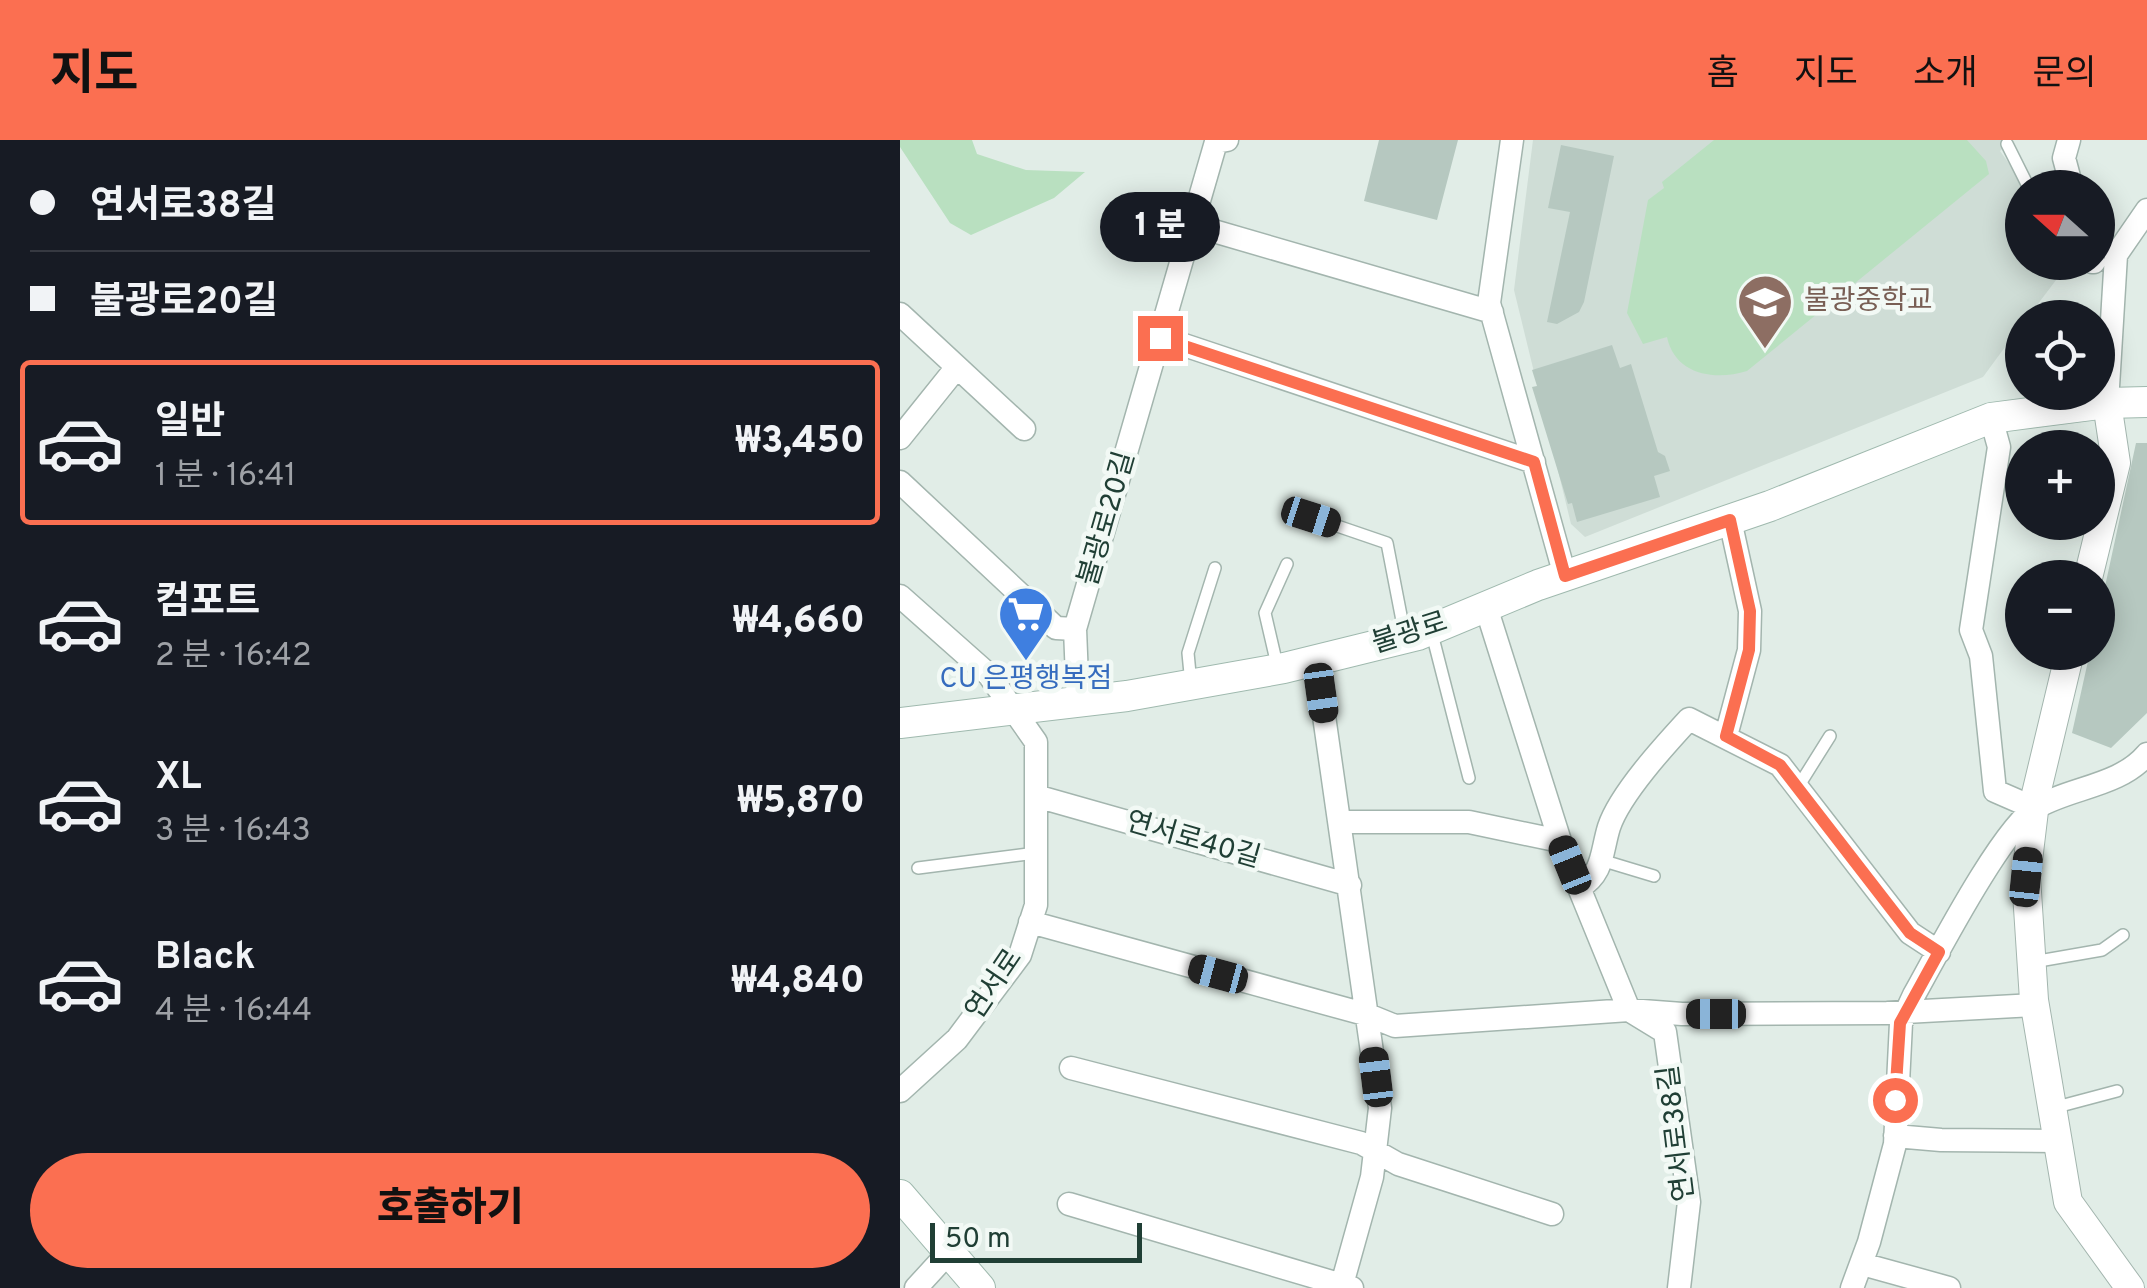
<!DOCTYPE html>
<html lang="ko">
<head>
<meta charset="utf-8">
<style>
	body { margin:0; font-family:Overpass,"Noto Sans KR",sans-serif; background:#242831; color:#f1f3f6; height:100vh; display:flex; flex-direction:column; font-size:38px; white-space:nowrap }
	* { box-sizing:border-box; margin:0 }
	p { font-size:32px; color:#9ea1a6 }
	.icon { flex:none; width:55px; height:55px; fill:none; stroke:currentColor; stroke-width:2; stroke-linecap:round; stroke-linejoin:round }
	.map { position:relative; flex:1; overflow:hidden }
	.side { display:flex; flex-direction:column; background:#171b24; width:900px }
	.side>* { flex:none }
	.top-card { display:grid; align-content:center; height:220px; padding:0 30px; background:#171b24 }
	.needle { width:65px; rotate:291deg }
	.fabs { position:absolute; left:1105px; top:30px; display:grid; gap:20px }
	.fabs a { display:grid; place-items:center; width:110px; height:110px; border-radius:50%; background:#171b24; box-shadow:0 5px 25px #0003; font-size:50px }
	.scale { position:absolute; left:30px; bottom:25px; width:212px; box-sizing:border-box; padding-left:10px; border:5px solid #203f35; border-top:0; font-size:28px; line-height:35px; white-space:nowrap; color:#203f35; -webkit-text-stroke:8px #f2f9f5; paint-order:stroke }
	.end { position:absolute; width:45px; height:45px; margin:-22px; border:12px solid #fb6f51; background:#fff; box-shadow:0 0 0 5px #fff }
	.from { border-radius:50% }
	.bubble { position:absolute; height:70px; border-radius:35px; background:#171b24; box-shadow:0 5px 25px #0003; font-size:32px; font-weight:800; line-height:70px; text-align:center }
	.car { position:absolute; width:30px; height:60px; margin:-30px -15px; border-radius:12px; box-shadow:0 0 8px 2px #0007; background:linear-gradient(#222 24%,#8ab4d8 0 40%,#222 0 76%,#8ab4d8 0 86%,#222 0) }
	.top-card b { display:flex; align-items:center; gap:35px; height:95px; font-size:38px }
	.top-card b+b { border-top:2px solid #363941 }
	.top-card i { width:25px; height:25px; background:#f1f3f6 }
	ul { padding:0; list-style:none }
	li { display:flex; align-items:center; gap:30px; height:165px; margin:0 20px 15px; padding:0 10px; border:5px solid transparent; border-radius:10px }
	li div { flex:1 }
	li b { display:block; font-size:38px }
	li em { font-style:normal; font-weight:800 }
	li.active { border-color:#fb6f51 }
	li>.icon { width:90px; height:90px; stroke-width:1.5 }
	.action { display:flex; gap:20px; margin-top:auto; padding:20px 30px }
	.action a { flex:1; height:115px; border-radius:60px; background:#fb6f51; color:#111; font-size:40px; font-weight:800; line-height:115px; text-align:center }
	header { display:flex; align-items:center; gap:60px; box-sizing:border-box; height:140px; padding:0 50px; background:#fb6f51; color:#111 }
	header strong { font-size:48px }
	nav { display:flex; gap:55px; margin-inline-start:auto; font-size:35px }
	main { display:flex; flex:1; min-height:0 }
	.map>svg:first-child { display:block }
	.built { fill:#cfddd6 }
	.green { fill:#b9e0c0 }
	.building { fill:#b6c8c0 }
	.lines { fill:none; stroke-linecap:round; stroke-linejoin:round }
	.service-casing { stroke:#a3b5ae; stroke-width:14 }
	.minor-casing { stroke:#a3b5ae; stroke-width:25 }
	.tertiary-casing { stroke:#a3b5ae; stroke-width:30 }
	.secondary-casing { stroke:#9fb9ae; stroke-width:32 }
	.service { stroke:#fff; stroke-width:11 }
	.minor { stroke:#fff; stroke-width:22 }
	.tertiary { stroke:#fff; stroke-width:28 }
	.secondary { stroke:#fff; stroke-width:30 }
	.route { stroke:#fb6f51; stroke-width:12 }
	.labels { text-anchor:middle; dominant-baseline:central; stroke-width:9; stroke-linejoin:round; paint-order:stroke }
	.education-label { font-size:28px; fill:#785e54; stroke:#f2f9f5; text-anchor:start }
	.street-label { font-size:28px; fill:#203f35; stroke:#f2f9f5 }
	.shop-label { font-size:28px; fill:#366cbe; stroke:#f2f9f5 }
</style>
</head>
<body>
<header>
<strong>지도</strong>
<nav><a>홈</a><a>지도</a><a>소개</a><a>문의</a></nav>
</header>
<main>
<section class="side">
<div class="top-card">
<b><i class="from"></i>연서로38길</b>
<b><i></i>불광로20길</b>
</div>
<ul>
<li class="active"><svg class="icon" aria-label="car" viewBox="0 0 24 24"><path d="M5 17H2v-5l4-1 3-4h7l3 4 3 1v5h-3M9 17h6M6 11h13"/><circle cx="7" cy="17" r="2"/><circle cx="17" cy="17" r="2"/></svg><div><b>일반</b><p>1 분 · 16:41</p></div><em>₩3,450</em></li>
<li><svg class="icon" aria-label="car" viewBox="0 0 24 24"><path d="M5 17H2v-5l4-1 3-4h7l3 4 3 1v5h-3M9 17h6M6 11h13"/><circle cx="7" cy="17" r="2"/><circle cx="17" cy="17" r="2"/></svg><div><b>컴포트</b><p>2 분 · 16:42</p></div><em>₩4,660</em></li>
<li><svg class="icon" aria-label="car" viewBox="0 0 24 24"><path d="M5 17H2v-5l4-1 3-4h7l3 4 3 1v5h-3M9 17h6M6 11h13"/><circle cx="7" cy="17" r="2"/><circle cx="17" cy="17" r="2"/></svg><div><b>XL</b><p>3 분 · 16:43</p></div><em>₩5,870</em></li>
<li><svg class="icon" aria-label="car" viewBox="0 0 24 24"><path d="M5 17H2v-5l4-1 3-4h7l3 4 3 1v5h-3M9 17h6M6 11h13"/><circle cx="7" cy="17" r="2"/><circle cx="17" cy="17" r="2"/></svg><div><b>Black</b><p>4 분 · 16:44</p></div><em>₩4,840</em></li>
</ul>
<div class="action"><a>호출하기</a></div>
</section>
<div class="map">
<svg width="1247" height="1148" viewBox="0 0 1247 1148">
	<rect width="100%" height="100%" fill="#e1ede7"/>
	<path class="built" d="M 633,0 L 1112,0 L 1100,11 L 1126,47 L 1122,48 L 1122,122 L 1169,123 L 1128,177 L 1122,178 L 1122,184 L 1083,237 L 685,397 L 671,384 L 614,150 Z"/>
	<path class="green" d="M 0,0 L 72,0 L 77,14 L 126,30 L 185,32 L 154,58 L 71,95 L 50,83 L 0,7 Z
		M 814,0 L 1067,0 L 1086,21 L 1089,34 L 847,231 C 815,241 775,235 767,197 L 743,204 L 727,173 L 748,60 L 764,48 L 762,42 Z"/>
	<path class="building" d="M 479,0 L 558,0 L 537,80 L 464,61 Z
		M 661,5 L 714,16 L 684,162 L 679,172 L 657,184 L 647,182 L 670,72 L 648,68 Z
		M 712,205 L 720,228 L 731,224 L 758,312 L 765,316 L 770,331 L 754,336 L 760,357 L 677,382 L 672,363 L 668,364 L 632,247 L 637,246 L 632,230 Z
		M 1236,303 L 1247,303 L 1247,573 L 1211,608 L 1172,593 L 1190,512 L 1198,512 L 1198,479 Z"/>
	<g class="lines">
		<g class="service-casing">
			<path id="service" d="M 1107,4 L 1129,48
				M 1170,122 L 1173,127 L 1192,123
				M 411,377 L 487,403 L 505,496
				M 531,490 L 569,638
				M 378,529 L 365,473 L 387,424
				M 291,544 L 288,513 L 315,428
				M 898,647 L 930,596
				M 701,720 L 754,736
				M 18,728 L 136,713
				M 1133,822 L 1202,810 L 1223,795
				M 1153,968 L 1217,951"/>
		</g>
		<g class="minor-casing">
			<path id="minor" d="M 612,0 L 589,163 L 665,436
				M 1169,0 L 1164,18 L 1172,48
				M 293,85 L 592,172
				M 1192,122 L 1194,122
				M 0,174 L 124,289
				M 260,197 L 634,322
				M 1207,263 L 1216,115 L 1247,70
				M 1091,278 L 1099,307 L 1071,490 L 1081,516 L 1095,651 L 1134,668
				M 0,298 L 57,227
				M 0,342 L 156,488 L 175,489
				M 0,456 L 89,535 L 136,602 L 136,765 L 120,815 L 57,899 L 0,951
				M 586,467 L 660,701 L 729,870 L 765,892 L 789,1062 L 779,1148
				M 416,520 L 480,968 L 472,1037 L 441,1148
				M 178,563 L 175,489 L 316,2 L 327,0
				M 826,596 L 849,510 L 850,471 L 830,380
				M 136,656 L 450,745
				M 440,682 L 569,682 L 660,701
				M 679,748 C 704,733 701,713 709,687 C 720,654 765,605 789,579 L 880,625 L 1010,793 L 1039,812
				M 130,782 L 468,875 L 495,886 L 729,870 L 782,874 L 987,873 L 1135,865
				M 171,928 L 461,1003 L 498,1024 L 652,1074
				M 995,996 L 1041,1000 L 1158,1001
				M 169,1064 L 452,1148
				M 962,1124 L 1049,1148
				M 16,1148 L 49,1112
				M 952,1148 L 969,1102 L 995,1004 L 1001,883 L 1014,855 C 1036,816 1103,686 1137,667 C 1172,647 1220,646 1247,614"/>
		</g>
		<g class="tertiary-casing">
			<path id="tertiary" d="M 1188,438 L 1216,323 L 1207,263
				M 1170,512 L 1136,654 L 1126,737 L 1134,860 L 1168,1062 L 1230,1148"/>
		</g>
		<g class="secondary-casing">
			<path id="secondary" d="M 0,583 L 227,556 L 384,528 L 518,495 L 638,445 L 870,366 L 1091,278 L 1207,263 L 1247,262
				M 0,1055 L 80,1148"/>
		</g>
		<use href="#service" class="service"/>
		<use href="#minor" class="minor"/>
		<use href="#tertiary" class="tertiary"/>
		<use href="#secondary" class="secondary"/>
	</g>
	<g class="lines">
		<path class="route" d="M 260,198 L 634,322 L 665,436 L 830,380 L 850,471 L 849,510 L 826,596 L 880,625 L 1010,793 L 1039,812 L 1000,883 L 995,960"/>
	</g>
	<defs>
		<g id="school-pin" transform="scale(2.875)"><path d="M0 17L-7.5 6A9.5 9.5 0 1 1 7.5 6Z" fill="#8d6e63" stroke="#f2f9f5"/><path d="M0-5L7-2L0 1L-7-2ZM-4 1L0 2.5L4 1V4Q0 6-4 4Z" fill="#fff"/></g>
		<g id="supermarket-pin" transform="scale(2.875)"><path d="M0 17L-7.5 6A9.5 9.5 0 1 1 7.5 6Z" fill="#3f7fe0" stroke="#f2f9f5"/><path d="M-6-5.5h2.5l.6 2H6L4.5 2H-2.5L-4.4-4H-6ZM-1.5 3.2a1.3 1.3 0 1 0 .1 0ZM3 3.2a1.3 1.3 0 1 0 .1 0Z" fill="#fff"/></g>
	</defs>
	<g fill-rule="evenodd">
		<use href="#school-pin" x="865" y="162"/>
		<use href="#supermarket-pin" x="126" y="474"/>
	</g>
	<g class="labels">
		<g class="education-label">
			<text x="904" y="162">불광중학교</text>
		</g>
		<g class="street-label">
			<text transform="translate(208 379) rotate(-74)">불광로20길</text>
			<text transform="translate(510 494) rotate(-18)">불광로</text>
			<text transform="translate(293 701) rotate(16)">연서로40길</text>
			<text transform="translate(95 845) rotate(-56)">연서로</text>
			<text transform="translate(778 993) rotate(-97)">연서로38길</text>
		</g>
		<g class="shop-label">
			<text x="126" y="540">CU 은평행복점</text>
		</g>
	</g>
</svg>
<div class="fabs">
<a><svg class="needle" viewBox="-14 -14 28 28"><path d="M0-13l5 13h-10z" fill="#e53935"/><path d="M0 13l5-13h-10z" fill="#9ea1a6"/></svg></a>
<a><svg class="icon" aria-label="locate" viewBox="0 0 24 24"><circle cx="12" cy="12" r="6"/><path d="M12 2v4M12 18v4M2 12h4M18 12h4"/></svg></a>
<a>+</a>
<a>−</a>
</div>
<div class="scale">50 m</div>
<i class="end from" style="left:995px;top:960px"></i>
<i class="end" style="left:260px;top:198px"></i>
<div class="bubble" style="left:200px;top:52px;width:120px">1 분</div>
<i class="car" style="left:411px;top:377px;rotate:108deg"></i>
<i class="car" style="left:421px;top:553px;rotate:172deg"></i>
<i class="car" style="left:670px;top:725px;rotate:338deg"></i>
<i class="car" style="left:1126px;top:737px;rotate:6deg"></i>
<i class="car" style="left:318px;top:834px;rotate:285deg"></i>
<i class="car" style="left:816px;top:874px;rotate:270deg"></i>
<i class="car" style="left:476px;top:937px;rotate:353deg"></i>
</div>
</main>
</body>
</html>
